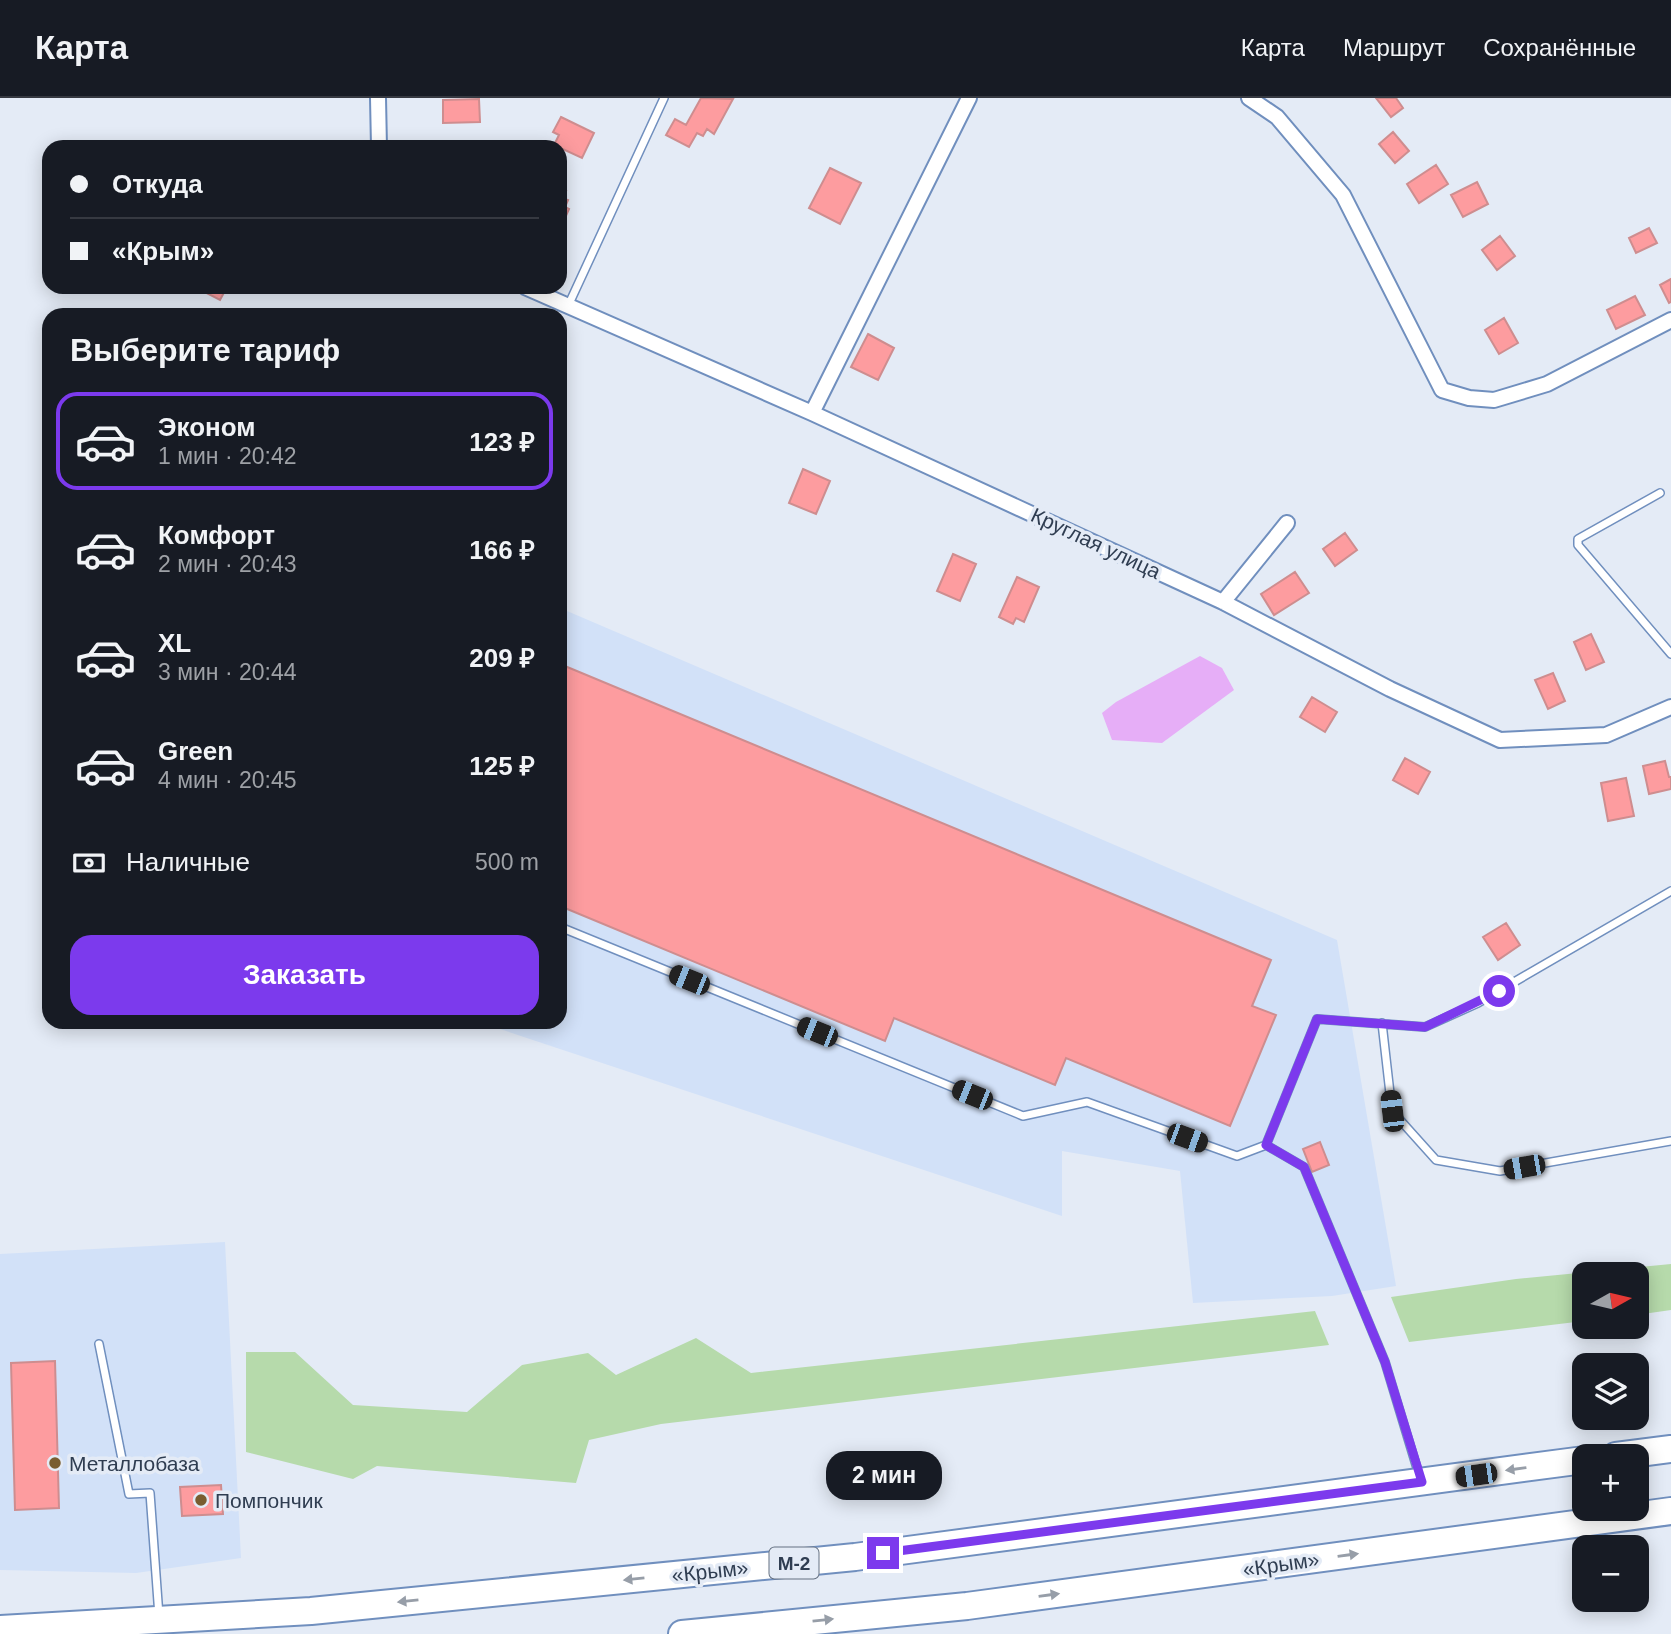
<!DOCTYPE html>
<html lang="ru">
<head>
<meta charset="utf-8">
<style>
	body { margin:0; font-family:Helvetica,sans-serif; background:#242831; color:#f1f3f6; height:100vh; display:flex; flex-direction:column; font-size:26px; white-space:nowrap }
	* { box-sizing:border-box; margin:0 }
	p { font-size:23px; color:#9ea1a6 }
	.icon { flex:none; width:38px; height:38px; fill:none; stroke:currentColor; stroke-width:2; stroke-linecap:round; stroke-linejoin:round }
	.map { position:relative; flex:1; overflow:hidden }
	.side { position:absolute; left:42px; top:210px; width:525px; height:721px; display:flex; flex-direction:column; background:#171b24; border-radius:21px; box-shadow:0 4px 18px #0003 }
	.side>* { flex:none }
	.top-card { position:absolute; left:42px; top:42px; width:525px; height:154px; border-radius:21px; box-shadow:0 4px 18px #0003; display:grid; align-content:center; height:154px; padding:0 28px; background:#171b24 }
	.needle { width:46px; rotate:82deg }
	.tools { position:absolute; left:1572px; top:1164px; display:grid; gap:14px }
	.tools a { display:grid; place-items:center; width:77px; height:77px; border-radius:14px; background:#171b24; box-shadow:0 4px 18px #0003; font-size:35px }
	.end { position:absolute; width:32px; height:32px; margin:-16px; border:9px solid #7c3aed; background:#fff; box-shadow:0 0 0 4px #fff }
	.from { border-radius:50% }
	.bubble { position:absolute; height:49px; border-radius:21px; background:#171b24; box-shadow:0 4px 18px #0003; font-size:23px; font-weight:800; line-height:49px; text-align:center }
	.car { position:absolute; width:21px; height:42px; margin:-21px -10px; border-radius:9px; box-shadow:0 0 5px 2px #0007; background:linear-gradient(#222 24%,#8ab4d8 0 40%,#222 0 76%,#8ab4d8 0 86%,#222 0) }
	.top-card b { display:flex; align-items:center; gap:24px; height:66px; font-size:26px }
	.top-card b+b { border-top:2px solid #363941 }
	.top-card i { width:18px; height:18px; background:#f1f3f6 }
	ul { padding:0; list-style:none }
	li { display:flex; align-items:center; gap:21px; height:98px; margin:0 14px 10px; padding:0 14px; border:4px solid transparent; border-radius:21px }
	li div { flex:1 }
	li b { display:block; font-size:26px }
	li em { font-style:normal; font-weight:800 }
	li.on { border-color:#7c3aed }
	li>.icon { width:63px; height:63px; stroke-width:1.5 }
	h2 { padding:0 28px; font-size:32px; line-height:84px }
	.pay { display:flex; align-items:center; gap:18px; height:77px; padding:0 28px; font-size:26px }
	.pay p { margin-inline-start:auto }
	.button { display:flex; gap:14px; margin-top:auto; padding:14px 28px }
	.button a { flex:1; height:80px; border-radius:21px; background:#7c3aed; color:#fff; font-size:28px; font-weight:800; line-height:80px; text-align:center }
	header { display:flex; align-items:center; gap:42px; box-sizing:border-box; height:98px; padding:0 35px; background:#171b24; border-bottom:2px solid #363941 }
	header strong { font-size:33px }
	nav { display:flex; gap:38px; margin-inline-start:auto; font-size:24px }
	.map>svg:first-child { display:block }
	.built { fill:#d2e1f8 }
	.green { fill:#b6daab }
	.water { fill:#e6aef7 }
	.building { fill:#fd9c9f; stroke:#ce8d8f; stroke-width:2 }
	.lines { fill:none; stroke-linecap:round; stroke-linejoin:round }
	.lane-casing { stroke:#708fbe; stroke-width:10 }
	.street-casing { stroke:#708fbe; stroke-width:18 }
	.highway-casing { stroke:#708fbe; stroke-width:30 }
	.lane { stroke:#fff; stroke-width:7 }
	.street { stroke:#fff; stroke-width:14 }
	.highway { stroke:#fff; stroke-width:26 }
	.oneway { fill:#979ea8 }
	.route { stroke:#7c3aed; stroke-width:9 }
	.poi-dot { fill:#795d30; stroke:#e4ebf6; stroke-width:2.5 }
	.labels { text-anchor:middle; dominant-baseline:central; stroke-width:7; stroke-linejoin:round; paint-order:stroke }
	.shield { fill:#e4ebf6; stroke:#657182; stroke-width:2 }
	.shield-label { font-size:19px; font-weight:bold; fill:#2f3d51 }
	.street-label { font-size:21px; fill:#2f3d51; stroke:#e4ebf6 }
	.poi-label { font-size:21px; fill:#2f3d51; stroke:#e4ebf6; text-anchor:start }
</style>
</head>
<body>
<header>
<strong>Карта</strong>
<nav><a>Карта</a><a>Маршрут</a><a>Сохранённые</a></nav>
</header>
<div class="map">
<svg width="1671" height="1536" viewBox="0 0 1671 1536">
	<rect width="100%" height="100%" fill="#e4ebf6"/>
	<path class="built" d="M 560,510 L 1337,842 L 1396,1188 L 1332,1198 L 1193,1205 L 1180,1073 L 1062,1053 L 1062,1118 L 479,924 L 560,924 Z
		M 225,1144 L 241,1460 L 136,1475 L 0,1472 L 0,1156 Z"/>
	<path class="green" d="M 1671,1166 L 1671,1212 L 1636,1217 L 1636,1176 L 1584,1176 L 1584,1223 L 1409,1244 L 1391,1199 L 1516,1181 Z
		M 1315,1213 L 1329,1247 L 661,1326 L 589,1342 L 576,1385 L 377,1368 L 353,1381 L 246,1354 L 246,1254 L 295,1254 L 353,1307 L 467,1314 L 522,1267 L 588,1255 L 616,1277 L 696,1240 L 751,1275 Z"/>
	<path class="water" d="M 1200,558 L 1222,570 L 1234,592 L 1162,645 L 1112,642 L 1102,615 L 1116,604 Z"/>
	<path class="building" d="M 701,0 L 733,1 L 714,36 L 707,31 L 703,38 L 697,35 L 689,49 L 666,37 L 675,21 L 686,27 Z
		M 1376,0 L 1396,0 L 1403,10 L 1391,19 Z
		M 479,1 L 480,24 L 443,25 L 443,2 Z
		M 561,19 L 594,35 L 582,60 L 554,47 L 559,37 L 553,34 Z
		M 1393,34 L 1409,53 L 1395,65 L 1379,46 Z
		M 1436,67 L 1448,86 L 1419,105 L 1407,86 Z
		M 830,70 L 861,85 L 840,126 L 809,110 Z
		M 1477,84 L 1488,106 L 1463,119 L 1451,97 Z
		M 560,91 L 566,93 L 562,100 L 568,102 L 565,109 L 569,111 L 565,120 L 561,119 L 560,122 Z
		M 1649,130 L 1657,145 L 1636,155 L 1629,140 Z
		M 1500,138 L 1515,158 L 1497,172 L 1482,152 Z
		M 1671,181 L 1671,204 L 1669,205 L 1660,187 Z
		M 195,189 L 227,189 L 220,202 Z
		M 1635,198 L 1645,217 L 1616,231 L 1607,212 Z
		M 1504,220 L 1518,245 L 1499,256 L 1485,232 Z
		M 868,236 L 894,250 L 878,282 L 851,269 Z
		M 803,371 L 830,383 L 816,416 L 789,405 Z
		M 1345,435 L 1357,452 L 1335,468 L 1323,451 Z
		M 953,456 L 976,466 L 960,503 L 937,493 Z
		M 1295,474 L 1309,495 L 1274,517 L 1261,496 Z
		M 1017,479 L 1039,489 L 1024,524 L 1016,520 L 1013,526 L 999,519 Z
		M 1591,536 L 1604,564 L 1586,572 L 1574,544 Z
		M 560,566 L 1271,862 L 1252,908 L 1276,917 L 1230,1028 L 1066,960 L 1055,987 L 894,920 L 885,943 L 560,808 Z
		M 1553,575 L 1565,603 L 1548,611 L 1535,582 Z
		M 1312,599 L 1337,614 L 1325,634 L 1300,619 Z
		M 1405,660 L 1430,674 L 1418,696 L 1393,682 Z
		M 1665,663 L 1669,679 L 1671,679 L 1671,691 L 1649,696 L 1643,668 Z
		M 1626,680 L 1634,718 L 1608,723 L 1601,685 Z
		M 1506,825 L 1520,847 L 1498,862 L 1483,839 Z
		M 1320,1044 L 1329,1067 L 1312,1074 L 1303,1051 Z
		M 55,1263 L 59,1410 L 15,1412 L 11,1265 Z
		M 221,1387 L 223,1416 L 182,1418 L 180,1389 Z"/>
	<g class="lines">
		<g class="lane-casing">
			<path id="lane" d="M 568,208 L 664,0
				M 1660,395 L 1578,441 L 1578,447 L 1671,556
				M 560,829 L 1023,1018 L 1087,1004 L 1237,1058 L 1266,1047 L 1317,921 L 1425,929 L 1478,905 L 1671,793
				M 1382,925 L 1392,1013 L 1436,1062 L 1500,1073 L 1671,1043
				M 1266,1047 L 1304,1069 L 1385,1264 L 1420,1380
				M 99,1246 L 129,1396 L 150,1395 L 159,1518"/>
		</g>
		<g class="street-casing">
			<path id="street" d="M 378,0 L 379,49
				M 1249,0 L 1277,19 L 1343,97 L 1442,292 L 1469,300 L 1494,302 L 1547,286 L 1671,222
				M 525,189 L 812,315 L 1223,504 L 1390,591 L 1500,642 L 1606,637 L 1671,609
				M 812,315 L 969,0
				M 1223,504 L 1287,425"/>
		</g>
		<g class="highway-casing">
			<path id="highway" d="M 1616,1358 L 1671,1351
				M 0,1531 L 311,1513 L 855,1459 L 1584,1362
				M 682,1536 L 967,1508 L 1671,1413"/>
		</g>
		<use href="#lane" class="lane"/>
		<use href="#street" class="street"/>
		<use href="#highway" class="highway"/>
	</g>
	<defs><path id="oneway-solid" d="M-6-.8H1V-3.2L6.5 0L1 3.2V.8H-6Z" transform="scale(1.75)"/></defs>
	<g class="oneway">
		<use href="#oneway-solid" transform="translate(1516 1371) rotate(172)"/>
		<use href="#oneway-solid" transform="translate(1348 1457) rotate(-8)"/>
		<use href="#oneway-solid" transform="translate(634 1481) rotate(174)"/>
		<use href="#oneway-solid" transform="translate(1049 1497) rotate(-8)"/>
		<use href="#oneway-solid" transform="translate(408 1503) rotate(174)"/>
		<use href="#oneway-solid" transform="translate(823 1522) rotate(-6)"/>
	</g>
	<g class="lines">
		<path class="route" d="M 883,1455 L 1422,1384 L 1385,1264 L 1304,1069 L 1266,1047 L 1317,921 L 1425,929 L 1499,893"/>
	</g>
	<g class="poi-dot">
		<circle cx="55" cy="1365" r="7"/>
		<circle cx="201" cy="1402" r="7"/>
	</g>
	<g class="labels">
		<rect class="shield" x="769.5" y="1449.5" width="49" height="31" rx="5"/>
		<g class="shield-label">
			<text x="794" y="1465">М-2</text>
		</g>
		<g class="street-label">
			<text transform="translate(1096 445) rotate(25)">Круглая улица</text>
			<text transform="translate(1281 1466) rotate(-8)">«Крым»</text>
			<text transform="translate(710 1473) rotate(-6)">«Крым»</text>
		</g>
		<g class="poi-label">
			<text x="69" y="1365">Металлобаза</text>
			<text x="215" y="1402">Помпончик</text>
		</g>
	</g>
</svg>
<div class="tools">
<a><svg class="needle" viewBox="-14 -14 28 28"><path d="M0-13l5 13h-10z" fill="#e53935"/><path d="M0 13l5-13h-10z" fill="#9ea1a6"/></svg></a>
<a><svg class="icon" aria-label="layers" viewBox="0 0 24 24"><path d="M12 4l9 5-9 5-9-5zM3 14l9 5 9-5"/></svg></a>
<a>+</a>
<a>−</a>
</div>
<i class="end from" style="left:1499px;top:893px"></i>
<i class="end" style="left:883px;top:1455px"></i>
<div class="bubble" style="left:826px;top:1353px;width:116px">2 мин</div>
<i class="car" style="left:689px;top:882px;rotate:292deg"></i>
<i class="car" style="left:817px;top:934px;rotate:292deg"></i>
<i class="car" style="left:972px;top:997px;rotate:292deg"></i>
<i class="car" style="left:1392px;top:1013px;rotate:353deg"></i>
<i class="car" style="left:1187px;top:1040px;rotate:110deg"></i>
<i class="car" style="left:1524px;top:1069px;rotate:260deg"></i>
<i class="car" style="left:1476px;top:1377px;rotate:262deg"></i>
<div class="top-card">
<b><i class="from"></i>Откуда</b>
<b><i></i>«Крым»</b>
</div>
<section class="side">
<h2>Выберите тариф</h2>
<ul>
<li class="on"><svg class="icon" aria-label="car" viewBox="0 0 24 24"><path d="M5 17H2v-5l4-1 3-4h7l3 4 3 1v5h-3M9 17h6M6 11h13"/><circle cx="7" cy="17" r="2"/><circle cx="17" cy="17" r="2"/></svg><div><b>Эконом</b><p>1 мин · 20:42</p></div><em>123 ₽</em></li>
<li><svg class="icon" aria-label="car" viewBox="0 0 24 24"><path d="M5 17H2v-5l4-1 3-4h7l3 4 3 1v5h-3M9 17h6M6 11h13"/><circle cx="7" cy="17" r="2"/><circle cx="17" cy="17" r="2"/></svg><div><b>Комфорт</b><p>2 мин · 20:43</p></div><em>166 ₽</em></li>
<li><svg class="icon" aria-label="car" viewBox="0 0 24 24"><path d="M5 17H2v-5l4-1 3-4h7l3 4 3 1v5h-3M9 17h6M6 11h13"/><circle cx="7" cy="17" r="2"/><circle cx="17" cy="17" r="2"/></svg><div><b>XL</b><p>3 мин · 20:44</p></div><em>209 ₽</em></li>
<li><svg class="icon" aria-label="car" viewBox="0 0 24 24"><path d="M5 17H2v-5l4-1 3-4h7l3 4 3 1v5h-3M9 17h6M6 11h13"/><circle cx="7" cy="17" r="2"/><circle cx="17" cy="17" r="2"/></svg><div><b>Green</b><p>4 мин · 20:45</p></div><em>125 ₽</em></li>
</ul>
<div class="pay"><svg class="icon" aria-label="cash" viewBox="0 0 24 24"><path d="M3 7h18v10H3z"/><circle cx="12" cy="12" r="2"/></svg>Наличные<p>500 m</p></div>
<div class="button"><a>Заказать</a></div>
</section>
</div>
</body>
</html>
